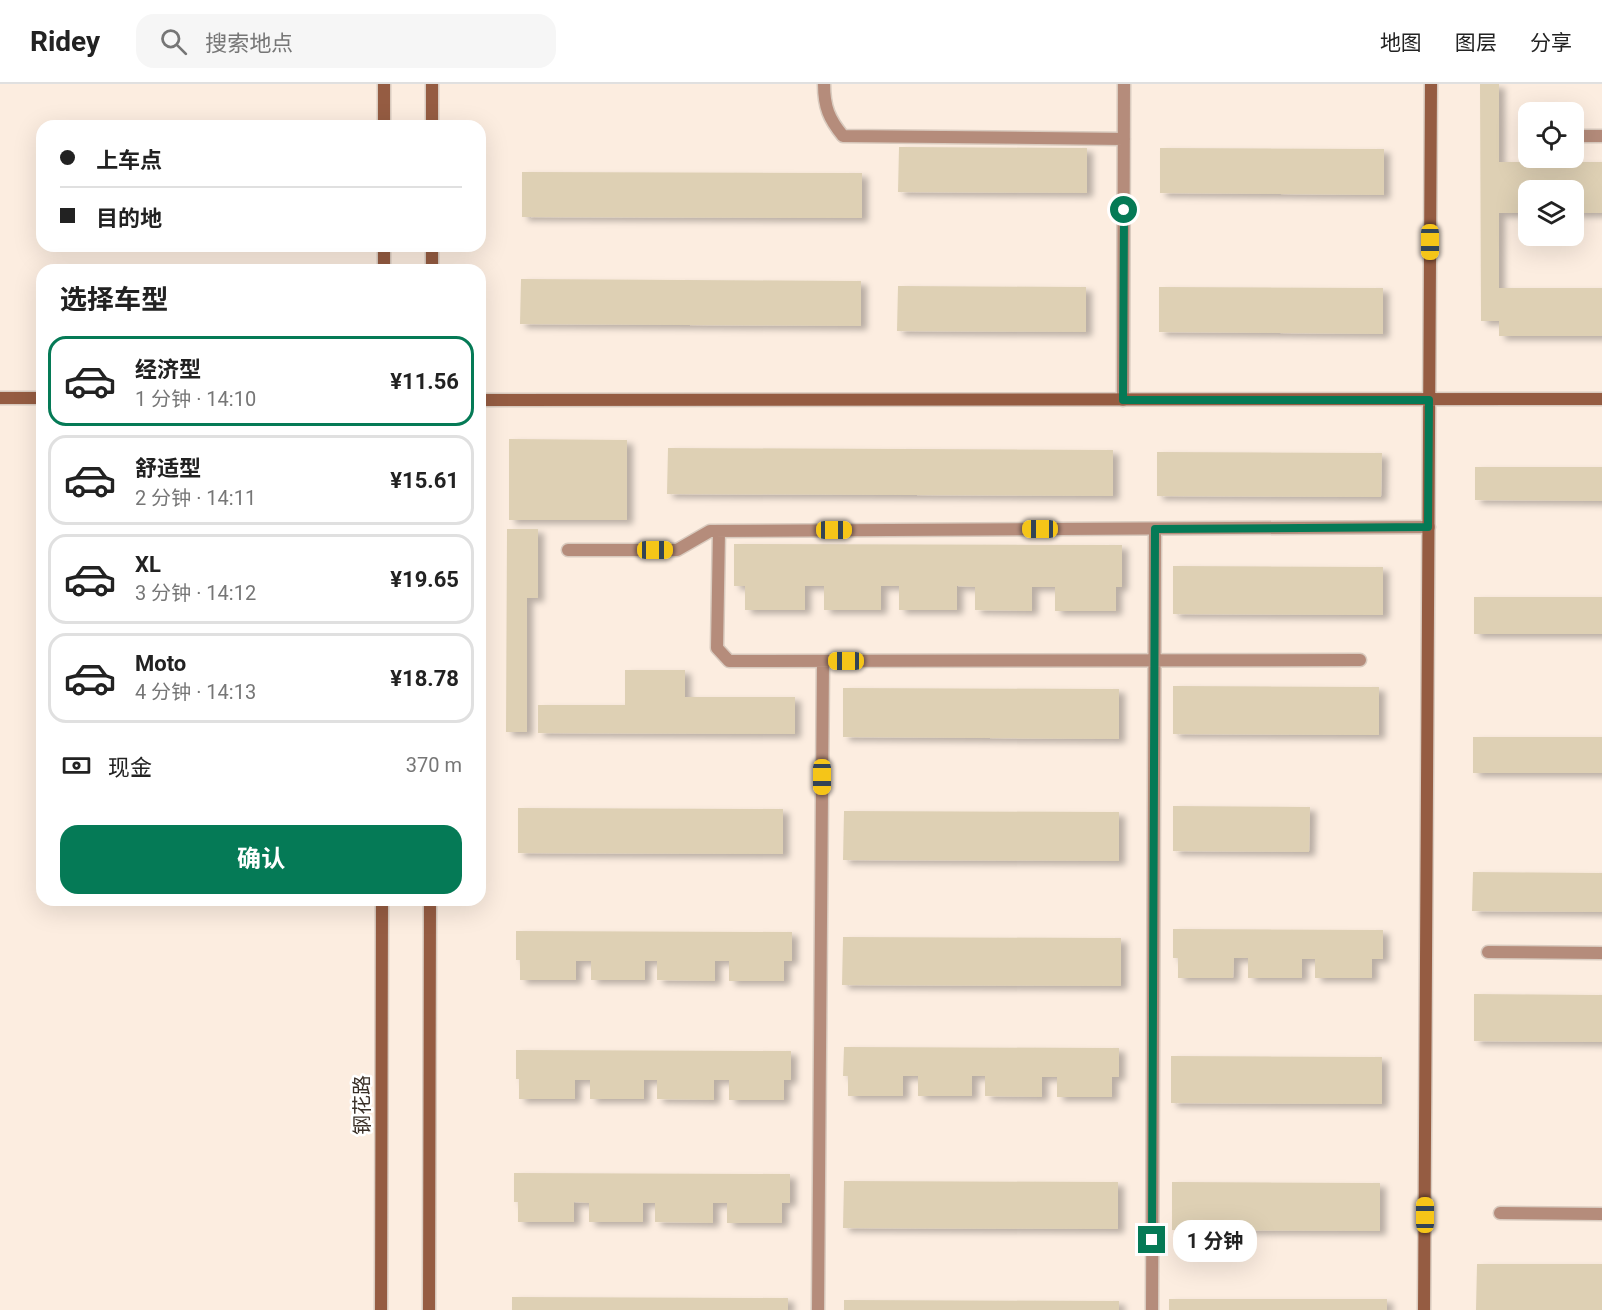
<!DOCTYPE html>
<html lang="zh">
<head>
<meta charset="utf-8">
<style>
	body { margin:0; font-family:Roboto,"Noto Sans SC",sans-serif; background:#f6f6f6; color:#222; height:100vh; display:flex; flex-direction:column; font-size:22px; white-space:nowrap }
	* { box-sizing:border-box; margin:0 }
	p { font-size:20px; color:#767676 }
	.icon { flex:none; width:33px; height:33px; fill:none; stroke:currentColor; stroke-width:2; stroke-linecap:round; stroke-linejoin:round }
	.map { position:relative; flex:1; overflow:hidden }
	.side { position:absolute; left:36px; top:180px; width:450px; height:642px; display:flex; flex-direction:column; background:#fff; border-radius:18px; box-shadow:0 6px 24px #0002 }
	.side>* { flex:none }
	.banner { position:absolute; left:36px; top:36px; width:450px; height:132px; border-radius:18px; box-shadow:0 6px 24px #0002; display:grid; align-content:center; height:132px; padding:0 24px; background:#fff }
	.controls { position:absolute; left:1518px; top:18px; display:grid; gap:12px }
	.controls a { display:grid; place-items:center; width:66px; height:66px; border-radius:12px; background:#fff; box-shadow:0 6px 24px #0002; font-size:30px }
	.end { position:absolute; width:27px; height:27px; margin:-14px; border:8px solid #057a56; background:#fff; box-shadow:0 0 0 3px #fff }
	.from { border-radius:50% }
	.bubble { position:absolute; height:42px; border-radius:18px; background:#fff; box-shadow:0 6px 24px #0002; font-size:20px; font-weight:700; line-height:42px; text-align:center }
	.car { position:absolute; width:18px; height:36px; margin:-18px -9px; border-radius:8px; box-shadow:0 0 4px 2px #0007; background:linear-gradient(#f5c518 24%,#345 0 40%,#f5c518 0 76%,#345 0 86%,#f5c518 0) }
	.banner b { display:flex; align-items:center; gap:21px; height:57px; font-size:22px }
	.banner b+b { border-top:2px solid #e0e0e0 }
	.banner i { width:15px; height:15px; background:#222 }
	ul { padding:0; list-style:none }
	li { display:flex; align-items:center; gap:18px; height:90px; margin:0 12px 9px; padding:0 12px; border:3px solid #e0e0e0; border-radius:18px }
	li div { flex:1 }
	li b { display:block; font-size:22px }
	li em { font-style:normal; font-weight:700 }
	li.current { border-color:#057a56 }
	li>.icon { width:54px; height:54px; stroke-width:1.5 }
	h2 { padding:0 24px; font-size:27px; line-height:72px }
	.pay { display:flex; align-items:center; gap:15px; height:66px; padding:0 24px; font-size:22px }
	.pay p { margin-inline-start:auto }
	.primary-button { display:flex; gap:12px; margin-top:auto; padding:12px 24px }
	.primary-button a { flex:1; height:69px; border-radius:18px; background:#057a56; color:#fff; font-size:24px; font-weight:700; line-height:69px; text-align:center }
	header { display:flex; align-items:center; gap:36px; box-sizing:border-box; height:84px; padding:0 30px; background:#fff; border-bottom:2px solid #e0e0e0 }
	header strong { font-size:28px }
	nav { display:flex; gap:33px; margin-inline-start:auto; font-size:21px }
	.search { width:420px; height:54px; background:#f6f6f6; display:flex; align-items:center; gap:15px; box-sizing:border-box; padding:0 21px; border-radius:18px; color:#767676; font-size:22px }
	.map>svg:first-child { display:block }
	.building { fill:#ded0b4; filter:url(#shadow) }
	.lines { fill:none; stroke-linecap:round; stroke-linejoin:round }
	.lane-casing { stroke:#d9cbbf; stroke-width:15 }
	.secondary-casing { stroke:#d9cbbf; stroke-width:15 }
	.lane { stroke:#b58c7b; stroke-width:12 }
	.secondary { stroke:#955c42; stroke-width:12 }
	.route { stroke:#057a56; stroke-width:8 }
	.labels { text-anchor:middle; dominant-baseline:central; stroke-width:5; stroke-linejoin:round; paint-order:stroke }
	.street-label { font-size:20px; fill:#392f27; stroke:#fff }
</style>
</head>
<body>
<header>
<strong>Ridey</strong>
<div class="search"><svg class="icon" aria-label="search" viewBox="0 0 24 24"><circle cx="10" cy="10" r="6"/><path d="M15 15l6 6"/></svg>搜索地点</div>
<nav><a>地图</a><a>图层</a><a>分享</a></nav>
</header>
<div class="map">
<svg width="1602" height="1226" viewBox="0 0 1602 1226">
	<defs>
		<filter id="shadow"><feDropShadow dx="6" dy="4" stdDeviation="3" flood-color="#0004"/></filter>
	</defs>
	<rect width="100%" height="100%" fill="#fcede0"/>
	<path class="building" d="M 1480,0 L 1499,0 L 1499,78 L 1602,78 L 1602,129 L 1574,129 L 1574,106 L 1528,106 L 1528,129 L 1499,129 L 1499,204 L 1602,204 L 1602,252 L 1499,252 L 1499,237 L 1481,237 Z
		M 899,63 L 1087,64 L 1087,109 L 898,108 Z
		M 1160,64 L 1384,65 L 1384,111 L 1160,109 Z
		M 522,88 L 862,89 L 862,134 L 522,133 Z
		M 521,195 L 861,197 L 861,242 L 520,240 Z
		M 898,202 L 1086,203 L 1086,248 L 897,247 Z
		M 1159,203 L 1383,204 L 1383,250 L 1159,248 Z
		M 509,355 L 627,356 L 627,436 L 509,436 Z
		M 668,364 L 1113,366 L 1113,412 L 667,410 Z
		M 1157,368 L 1382,369 L 1381,413 L 1157,412 Z
		M 1475,383 L 1602,383 L 1602,417 L 1475,416 Z
		M 507,445 L 538,445 L 538,514 L 527,514 L 527,648 L 506,648 Z
		M 734,460 L 1122,461 L 1122,503 L 1116,503 L 1116,527 L 1055,527 L 1055,503 L 1032,503 L 1032,527 L 975,526 L 975,503 L 957,502 L 957,526 L 899,526 L 899,502 L 881,502 L 881,526 L 824,526 L 824,502 L 805,502 L 805,526 L 745,526 L 745,502 L 734,502 Z
		M 1173,482 L 1383,483 L 1383,531 L 1173,530 Z
		M 1474,513 L 1602,513 L 1602,550 L 1474,550 Z
		M 625,586 L 685,586 L 685,613 L 795,613 L 795,650 L 538,649 L 538,621 L 625,621 Z
		M 1173,602 L 1379,603 L 1379,651 L 1173,650 Z
		M 843,604 L 1119,605 L 1119,655 L 843,653 Z
		M 1473,653 L 1602,653 L 1602,689 L 1473,689 Z
		M 1173,722 L 1310,723 L 1309,768 L 1173,767 Z
		M 518,724 L 783,725 L 783,770 L 518,769 Z
		M 844,727 L 1119,728 L 1119,777 L 843,776 Z
		M 1473,788 L 1602,789 L 1602,828 L 1472,827 Z
		M 1173,845 L 1383,846 L 1383,875 L 1372,875 L 1372,894 L 1315,894 L 1315,875 L 1302,875 L 1302,894 L 1248,894 L 1248,874 L 1234,874 L 1233,894 L 1178,894 L 1178,874 L 1173,874 Z
		M 516,847 L 792,848 L 792,877 L 784,877 L 784,897 L 729,897 L 729,877 L 715,877 L 715,897 L 657,896 L 657,877 L 645,877 L 645,896 L 591,896 L 591,877 L 576,877 L 576,896 L 520,896 L 520,876 L 516,876 Z
		M 843,853 L 1121,854 L 1121,902 L 842,901 Z
		M 1474,910 L 1602,911 L 1602,958 L 1474,957 Z
		M 844,963 L 1119,964 L 1119,993 L 1112,993 L 1112,1013 L 1057,1013 L 1057,993 L 1042,993 L 1042,1013 L 985,1012 L 985,992 L 972,992 L 972,1012 L 918,1012 L 918,992 L 903,992 L 903,1012 L 848,1012 L 848,992 L 843,992 Z
		M 516,966 L 791,967 L 791,996 L 784,996 L 784,1016 L 729,1016 L 729,996 L 714,996 L 714,1016 L 657,1015 L 657,996 L 644,996 L 644,1015 L 590,1015 L 590,996 L 575,996 L 575,1015 L 519,1015 L 519,995 L 516,995 Z
		M 1171,972 L 1382,973 L 1382,1020 L 1171,1019 Z
		M 514,1089 L 790,1090 L 790,1119 L 782,1119 L 782,1139 L 727,1139 L 727,1119 L 713,1119 L 713,1139 L 655,1138 L 655,1119 L 643,1119 L 643,1138 L 589,1138 L 589,1119 L 574,1118 L 574,1138 L 518,1138 L 518,1118 L 514,1118 Z
		M 844,1097 L 1118,1098 L 1118,1145 L 843,1144 Z
		M 1172,1098 L 1380,1099 L 1380,1147 L 1172,1146 Z
		M 1477,1180 L 1602,1180 L 1602,1226 L 1476,1226 Z
		M 512,1213 L 788,1214 L 788,1226 L 512,1226 Z
		M 1169,1215 L 1387,1215 L 1387,1226 L 1169,1226 Z
		M 844,1216 L 1119,1217 L 1119,1226 L 844,1226 Z"/>
	<g class="lines">
		<g class="lane-casing">
			<path id="lane" d="M 824,0 C 824,23 829,35 843,52 L 1124,55
				M 1574,52 L 1602,52
				M 1123,316 L 1124,0
				M 719,447 L 717,564 L 729,577 L 1360,576
				M 568,466 L 677,466 L 710,447 L 1429,443
				M 1488,868 L 1602,869
				M 1500,1129 L 1602,1130
				M 818,1226 L 823,577
				M 1152,1226 L 1155,445"/>
		</g>
		<g class="secondary-casing">
			<path id="secondary" d="M 384,42 L 384,0
				M 432,42 L 432,0
				M 384,186 L 384,162
				M 432,186 L 432,162
				M 0,314 L 42,314
				M 480,316 L 1602,315
				M 381,1226 L 382,816
				M 429,1226 L 430,816
				M 1424,1226 L 1431,0"/>
		</g>
		<use href="#lane" class="lane"/>
		<use href="#secondary" class="secondary"/>
	</g>
	<g class="lines">
		<path class="route" d="M 1124,126 L 1123,316 L 1429,316 L 1428,443 L 1155,445 L 1152,1156"/>
	</g>
	<g class="labels">
		<g class="street-label">
			<text transform="translate(362 1021) rotate(-90)">钢花路</text>
		</g>
	</g>
</svg>
<div class="controls">
<a><svg class="icon" aria-label="locate" viewBox="0 0 24 24"><circle cx="12" cy="12" r="6"/><path d="M12 2v4M12 18v4M2 12h4M18 12h4"/></svg></a>
<a><svg class="icon" aria-label="layers" viewBox="0 0 24 24"><path d="M12 4l9 5-9 5-9-5zM3 14l9 5 9-5"/></svg></a>
</div>
<i class="end from" style="left:1124px;top:126px"></i>
<i class="end" style="left:1152px;top:1156px"></i>
<div class="bubble" style="left:1173px;top:1136px;width:84px">1 分钟</div>
<i class="car" style="left:1430px;top:158px;rotate:180deg"></i>
<i class="car" style="left:1040px;top:445px;rotate:270deg"></i>
<i class="car" style="left:834px;top:446px;rotate:90deg"></i>
<i class="car" style="left:655px;top:466px;rotate:90deg"></i>
<i class="car" style="left:846px;top:577px;rotate:270deg"></i>
<i class="car" style="left:822px;top:693px;rotate:180deg"></i>
<i class="car" style="left:1425px;top:1131px;rotate:0deg"></i>
<div class="banner">
<b><i class="from"></i>上车点</b>
<b><i></i>目的地</b>
</div>
<section class="side">
<h2>选择车型</h2>
<ul>
<li class="current"><svg class="icon" aria-label="car" viewBox="0 0 24 24"><path d="M5 17H2v-5l4-1 3-4h7l3 4 3 1v5h-3M9 17h6M6 11h13"/><circle cx="7" cy="17" r="2"/><circle cx="17" cy="17" r="2"/></svg><div><b>经济型</b><p>1 分钟 · 14:10</p></div><em>¥11.56</em></li>
<li><svg class="icon" aria-label="car" viewBox="0 0 24 24"><path d="M5 17H2v-5l4-1 3-4h7l3 4 3 1v5h-3M9 17h6M6 11h13"/><circle cx="7" cy="17" r="2"/><circle cx="17" cy="17" r="2"/></svg><div><b>舒适型</b><p>2 分钟 · 14:11</p></div><em>¥15.61</em></li>
<li><svg class="icon" aria-label="car" viewBox="0 0 24 24"><path d="M5 17H2v-5l4-1 3-4h7l3 4 3 1v5h-3M9 17h6M6 11h13"/><circle cx="7" cy="17" r="2"/><circle cx="17" cy="17" r="2"/></svg><div><b>XL</b><p>3 分钟 · 14:12</p></div><em>¥19.65</em></li>
<li><svg class="icon" aria-label="car" viewBox="0 0 24 24"><path d="M5 17H2v-5l4-1 3-4h7l3 4 3 1v5h-3M9 17h6M6 11h13"/><circle cx="7" cy="17" r="2"/><circle cx="17" cy="17" r="2"/></svg><div><b>Moto</b><p>4 分钟 · 14:13</p></div><em>¥18.78</em></li>
</ul>
<div class="pay"><svg class="icon" aria-label="cash" viewBox="0 0 24 24"><path d="M3 7h18v10H3z"/><circle cx="12" cy="12" r="2"/></svg>现金<p>370 m</p></div>
<div class="primary-button"><a>确认</a></div>
</section>
</div>
</body>
</html>
